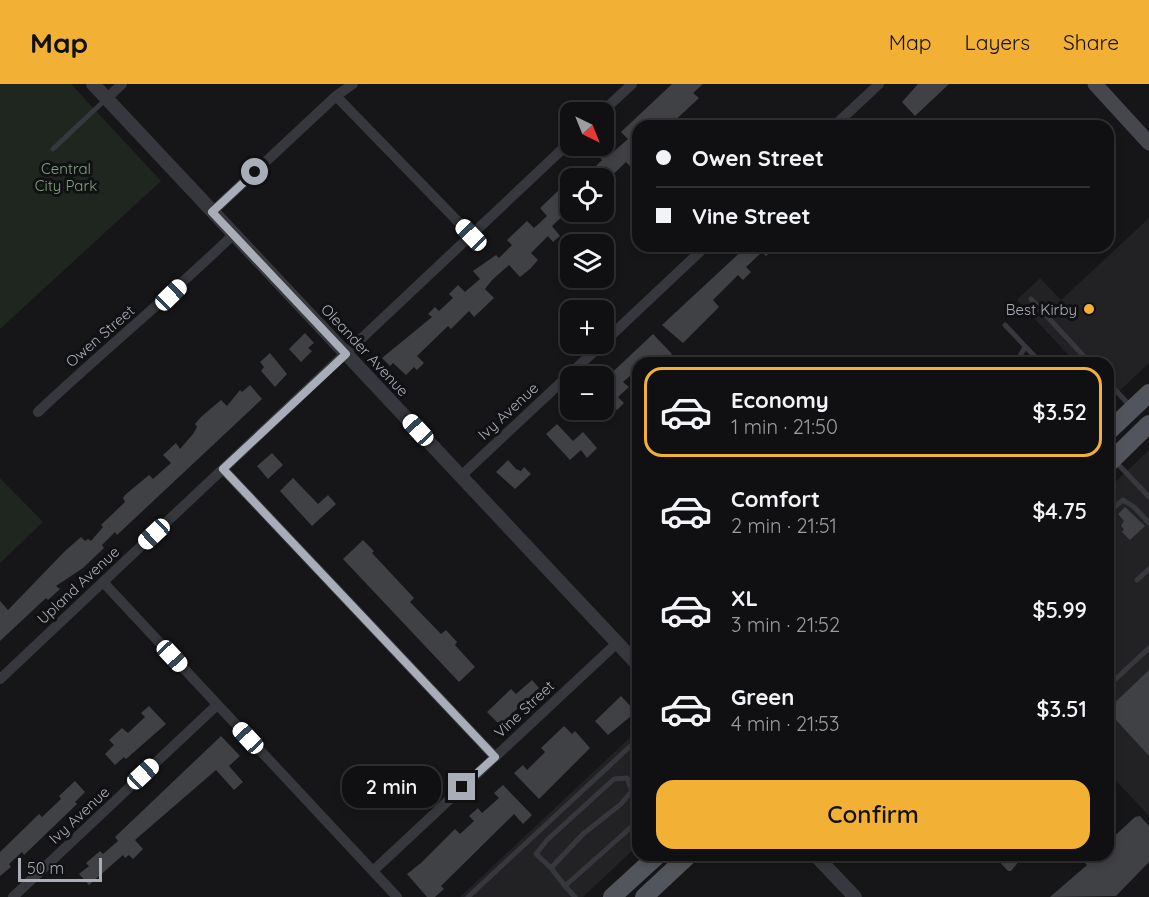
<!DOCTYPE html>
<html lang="en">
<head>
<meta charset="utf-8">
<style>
	body { margin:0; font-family:Quicksand,sans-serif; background:#19191b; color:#f1f3f6; height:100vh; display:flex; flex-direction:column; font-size:22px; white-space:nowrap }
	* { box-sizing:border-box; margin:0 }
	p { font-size:20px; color:#9c9d9f }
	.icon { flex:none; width:33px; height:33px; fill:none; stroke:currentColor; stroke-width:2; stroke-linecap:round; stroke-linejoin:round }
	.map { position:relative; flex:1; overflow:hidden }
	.side { position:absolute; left:632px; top:273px; width:482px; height:504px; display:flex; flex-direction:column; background:#101012; border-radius:18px; box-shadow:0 3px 9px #0003,0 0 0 2px #303032 }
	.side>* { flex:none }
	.top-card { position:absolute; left:632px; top:36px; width:482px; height:132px; border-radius:18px; box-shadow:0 3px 9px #0003,0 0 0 2px #303032; display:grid; align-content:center; height:132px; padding:0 24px; background:#101012 }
	.needle { width:39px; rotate:137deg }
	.fabs { position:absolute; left:560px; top:18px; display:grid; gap:12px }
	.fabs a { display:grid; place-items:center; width:54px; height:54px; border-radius:12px; background:#101012; box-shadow:0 3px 9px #0003,0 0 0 2px #303032; font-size:30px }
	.scale { position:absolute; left:18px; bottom:15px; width:84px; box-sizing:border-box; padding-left:6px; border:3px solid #a8adb8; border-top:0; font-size:16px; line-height:21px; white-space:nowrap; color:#a8adb8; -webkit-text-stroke:4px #111113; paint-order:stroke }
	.end { position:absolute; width:27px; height:27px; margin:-14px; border:8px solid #a8adb8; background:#111; box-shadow:0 0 0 3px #111 }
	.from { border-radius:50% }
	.bubble { position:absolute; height:42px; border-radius:18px; background:#101012; box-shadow:0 3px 9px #0003,0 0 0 2px #303032; font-size:20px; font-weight:600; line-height:42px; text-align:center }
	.car { position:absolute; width:18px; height:36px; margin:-18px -9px; border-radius:8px; box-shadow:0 0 4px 2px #0007; background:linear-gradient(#fff 24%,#345 0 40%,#fff 0 76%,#345 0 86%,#fff 0) }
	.top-card b { display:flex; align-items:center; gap:21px; height:57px; font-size:22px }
	.top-card b+b { border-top:2px solid #303032 }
	.top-card i { width:15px; height:15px; background:#f1f3f6 }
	ul { padding:10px 0 0; list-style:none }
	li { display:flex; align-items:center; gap:18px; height:90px; margin:0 12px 9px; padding:0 12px; border:3px solid transparent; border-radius:18px }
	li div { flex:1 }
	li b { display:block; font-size:22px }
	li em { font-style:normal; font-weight:600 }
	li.selected { border-color:#f2b134 }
	li>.icon { width:54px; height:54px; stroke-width:1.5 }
	.action { display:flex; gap:12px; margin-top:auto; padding:12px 24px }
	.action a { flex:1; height:69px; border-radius:18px; background:#f2b134; color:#111; font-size:24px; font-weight:600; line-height:69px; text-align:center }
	header { display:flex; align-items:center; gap:36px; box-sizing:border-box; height:84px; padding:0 30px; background:#f2b134; color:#111 }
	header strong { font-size:28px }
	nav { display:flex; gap:33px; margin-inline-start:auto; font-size:21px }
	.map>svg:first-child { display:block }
	.built { fill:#222225 }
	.green { fill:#1e261f }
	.building { fill:#404145 }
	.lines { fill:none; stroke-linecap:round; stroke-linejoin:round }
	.service { stroke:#37383d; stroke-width:5 }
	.minor { stroke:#37383d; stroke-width:10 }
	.tertiary { stroke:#37383d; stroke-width:14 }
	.secondary { stroke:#45474d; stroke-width:15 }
	.primary { stroke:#53555c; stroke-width:18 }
	.route { stroke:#a8adb8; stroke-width:8 }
	.poi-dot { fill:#f2b134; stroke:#111113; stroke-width:2 }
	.labels { text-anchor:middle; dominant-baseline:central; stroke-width:6; stroke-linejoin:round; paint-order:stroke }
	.park-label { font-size:15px; fill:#7fa381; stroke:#111113 }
	.poi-label { font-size:15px; fill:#a8adb8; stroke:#111113; text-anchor:end }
	.street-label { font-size:15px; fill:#a8adb8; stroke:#111113 }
</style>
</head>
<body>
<header>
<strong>Map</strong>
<nav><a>Map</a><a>Layers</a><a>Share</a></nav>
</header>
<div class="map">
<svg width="1149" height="813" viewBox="0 0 1149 813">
	<rect width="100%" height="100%" fill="#161618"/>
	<path class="built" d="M 1149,134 L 1149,279 L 1111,315 L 1107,311 L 1107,279 L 1076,279 L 1017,216 L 1040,194 L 1061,216 Z
		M 1149,366 L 1149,732 L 1107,687 L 1107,406 Z
		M 637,647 L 638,762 L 634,765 L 583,813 L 460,813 Z"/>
	<path class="green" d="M 0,0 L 71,0 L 161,97 L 0,245 Z
		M 0,394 L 43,438 L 0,479 Z"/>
	<path class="building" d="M 672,0 L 703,0 L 693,9 L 699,14 L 669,42 L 638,42 L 638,90 L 626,78 L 604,99 L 603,94 L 572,94 L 584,83 L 589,89 L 602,76 L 597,70 L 606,62 L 612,69 L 628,55 L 621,48 Z
		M 918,0 L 949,0 L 915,32 L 902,18 Z
		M 562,103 L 566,108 L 570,104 L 570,135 L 565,130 L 552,142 L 560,152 L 553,158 L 548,152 L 531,169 L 538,176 L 530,185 L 520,193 L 509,181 L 492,196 L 485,205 L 494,214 L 474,233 L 469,227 L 451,245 L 448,242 L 417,272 L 424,279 L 417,286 L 414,283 L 406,291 L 393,279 L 390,282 L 382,274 L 432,233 L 428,230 L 435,223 L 439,227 L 453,214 L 449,210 L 458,201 L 465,208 L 480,195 L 473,187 L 496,171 L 499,174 L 512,161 L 507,156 L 527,137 L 534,144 L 547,132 L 540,124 Z
		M 747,162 L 777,162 L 766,172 L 762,168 L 746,183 L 751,188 L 743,196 L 738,191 L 713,216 L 719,223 L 683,259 L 662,241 Z
		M 305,249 L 314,259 L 308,264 L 312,267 L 301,278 L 289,265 Z
		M 653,250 L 672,270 L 662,279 L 638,279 L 638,285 L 623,298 L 629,303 L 618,313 L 624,319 L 617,326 L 609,318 L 612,314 L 603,304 L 603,297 Z
		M 270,269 L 287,290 L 275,303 L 261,287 L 264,283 L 260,278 Z
		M 250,301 L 262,315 L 117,451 L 115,448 L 102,461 L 104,464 L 83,484 L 56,502 L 60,505 L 48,516 L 46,514 L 0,557 L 0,517 L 8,526 L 65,467 L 81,453 L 85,457 L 88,455 L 91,457 L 103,443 L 101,441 L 125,418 L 123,414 L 125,411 L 149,391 L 153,395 L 171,379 L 163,371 L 176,359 L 180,365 L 193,350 L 197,343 L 195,340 L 201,333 L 221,316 L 227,322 L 240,306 L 242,308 Z
		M 580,326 L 603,326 L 590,336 Z
		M 557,340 L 573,357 L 583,348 L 597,364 L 587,374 L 581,366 L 570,376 L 546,350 Z
		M 272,369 L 283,381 L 268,395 L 257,382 Z
		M 508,376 L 516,385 L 521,387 L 524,383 L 531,390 L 515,405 L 496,388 Z
		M 293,394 L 318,420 L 328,411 L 336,420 L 312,442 L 280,407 Z
		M 1125,423 L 1145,442 L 1130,456 L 1122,448 L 1124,445 L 1121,442 L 1124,437 L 1118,430 Z
		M 363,456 L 374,467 L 372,469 L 414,514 L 410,518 L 441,550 L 446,546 L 457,558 L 455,561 L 475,583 L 459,598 L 343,475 Z
		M 1149,586 L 1149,672 L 1107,626 Z
		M 532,596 L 539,604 L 500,641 L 487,628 L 511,605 L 516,610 Z
		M 621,612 L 636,628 L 608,651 L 595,637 Z
		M 149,622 L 166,640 L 126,675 L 124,673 L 115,681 L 105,670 L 114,661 L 109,656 L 122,644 L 128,649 L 145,633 L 141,629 Z
		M 564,642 L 572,650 L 575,647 L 590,664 L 539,715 L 514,689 L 523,681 L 527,686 L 545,668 L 541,664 Z
		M 221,652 L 240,672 L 229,682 L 243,698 L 234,706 L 216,686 L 135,756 L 143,765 L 133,775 L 129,771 L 125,774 L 123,771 L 89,801 L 79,790 L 89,782 L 86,779 L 100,767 L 103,770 L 118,757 L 115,753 Z
		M 75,697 L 85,708 L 75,718 L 77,720 L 24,771 L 22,768 L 9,780 L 11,783 L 0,792 L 0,768 L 39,730 L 42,733 L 61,715 L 59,712 Z
		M 503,701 L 532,731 L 523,740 L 514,730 L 441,802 L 444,805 L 435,813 L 427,813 L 407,790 L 421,779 L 455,745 L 460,750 L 474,737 L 469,732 L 478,724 L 482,729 L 499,714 L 494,709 Z
		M 1140,732 L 1149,742 L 1149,778 L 1116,812 L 1050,813 L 1087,781 L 1085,779 L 1094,771 L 1107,771 L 1107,759 L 1135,733 Z
		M 993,771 L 1024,771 L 1011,787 L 1008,787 Z"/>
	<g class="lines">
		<path class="service" d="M 53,65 L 105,16
			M 1031,215 L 1090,279
			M 1005,241 L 1041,279
			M 1016,279 L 1025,263
			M 1107,297 L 1131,323
			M 1107,331 L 1115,339
			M 1115,377 L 1149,413
			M 1107,429 L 1123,416 L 1134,423 L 1149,439
			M 1137,496 L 1149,485
			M 1107,603 L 1149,564
			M 551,784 L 583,750 L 621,720 L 632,707 L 627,694 L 614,695 L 547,756 L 536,770 L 551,784 L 565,802
			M 468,813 L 638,655
			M 575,813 L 565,802 L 638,737"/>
		<path class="minor" d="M 336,12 L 471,151
			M 106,15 L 122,0
			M 602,28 L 632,0
			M 834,42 L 879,0
			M 212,128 L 336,12 L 353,0
			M 603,259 L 706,162
			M 38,328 C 103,267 171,211 234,150
			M 223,385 L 495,673
			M 461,392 L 602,260
			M 103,498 L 397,813
			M 0,595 L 570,58
			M 373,787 L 617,559
			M 13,813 L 217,621"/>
		<path class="tertiary" d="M 93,0 L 638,581
			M 815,771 L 855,813"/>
		<path class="secondary" d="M 1095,0 L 1149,59"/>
		<path class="primary" d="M 1107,349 L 1149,309
			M 1107,381 L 1149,340
			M 612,813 L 658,771
			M 644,813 L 689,771"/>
	</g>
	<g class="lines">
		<path class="route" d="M 255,88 L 212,128 L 346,270 L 223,385 L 495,673 L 462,703"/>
	</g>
	<circle class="poi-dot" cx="1089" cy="225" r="6"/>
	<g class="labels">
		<g class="park-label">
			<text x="66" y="84">Central<tspan x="66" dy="17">City Park</tspan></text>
		</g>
		<g class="poi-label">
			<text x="1077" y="225">Best Kirby</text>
		</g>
		<g class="street-label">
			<text transform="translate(100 252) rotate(-41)">Owen Street</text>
			<text transform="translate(365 266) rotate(47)">Oleander Avenue</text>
			<text transform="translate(508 327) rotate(-43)">Ivy Avenue</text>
			<text transform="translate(78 501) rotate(-43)">Upland Avenue</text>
			<text transform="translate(524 625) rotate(-43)">Vine Street</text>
			<text transform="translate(79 731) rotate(-43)">Ivy Avenue</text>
		</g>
	</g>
</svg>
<div class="fabs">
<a><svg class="needle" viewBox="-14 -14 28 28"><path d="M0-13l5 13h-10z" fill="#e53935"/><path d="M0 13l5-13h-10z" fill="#9c9d9f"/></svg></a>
<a><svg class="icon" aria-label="locate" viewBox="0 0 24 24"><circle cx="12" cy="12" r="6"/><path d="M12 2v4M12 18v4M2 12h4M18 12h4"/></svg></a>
<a><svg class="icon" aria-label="layers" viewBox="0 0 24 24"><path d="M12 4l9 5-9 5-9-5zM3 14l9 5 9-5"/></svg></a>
<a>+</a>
<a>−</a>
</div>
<div class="scale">50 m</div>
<i class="end from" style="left:255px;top:88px"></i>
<i class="end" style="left:462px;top:703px"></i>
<div class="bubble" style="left:342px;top:682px;width:99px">2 min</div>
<i class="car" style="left:471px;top:151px;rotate:316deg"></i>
<i class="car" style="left:171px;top:211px;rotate:46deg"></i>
<i class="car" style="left:418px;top:346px;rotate:317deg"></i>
<i class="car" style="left:154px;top:450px;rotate:227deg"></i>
<i class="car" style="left:172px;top:572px;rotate:137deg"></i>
<i class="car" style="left:248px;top:654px;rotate:317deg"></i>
<i class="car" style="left:143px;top:690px;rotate:47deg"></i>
<div class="top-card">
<b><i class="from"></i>Owen Street</b>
<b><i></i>Vine Street</b>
</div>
<section class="side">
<ul>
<li class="selected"><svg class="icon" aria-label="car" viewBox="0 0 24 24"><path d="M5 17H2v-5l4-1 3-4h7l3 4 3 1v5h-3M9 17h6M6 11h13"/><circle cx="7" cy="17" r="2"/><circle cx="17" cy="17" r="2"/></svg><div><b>Economy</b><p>1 min · 21:50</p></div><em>$3.52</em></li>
<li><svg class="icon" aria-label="car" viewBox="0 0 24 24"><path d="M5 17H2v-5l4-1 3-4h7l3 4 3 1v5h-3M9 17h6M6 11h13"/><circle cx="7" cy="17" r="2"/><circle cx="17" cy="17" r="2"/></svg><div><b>Comfort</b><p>2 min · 21:51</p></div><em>$4.75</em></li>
<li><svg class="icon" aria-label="car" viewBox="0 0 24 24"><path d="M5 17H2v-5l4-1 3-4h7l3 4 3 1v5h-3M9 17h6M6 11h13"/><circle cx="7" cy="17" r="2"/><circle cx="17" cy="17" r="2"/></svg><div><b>XL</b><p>3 min · 21:52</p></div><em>$5.99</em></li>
<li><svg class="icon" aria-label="car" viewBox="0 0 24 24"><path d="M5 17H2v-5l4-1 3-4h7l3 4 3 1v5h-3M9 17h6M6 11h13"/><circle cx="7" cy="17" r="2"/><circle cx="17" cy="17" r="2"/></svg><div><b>Green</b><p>4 min · 21:53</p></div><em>$3.51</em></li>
</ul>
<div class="action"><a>Confirm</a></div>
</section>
</div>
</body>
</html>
